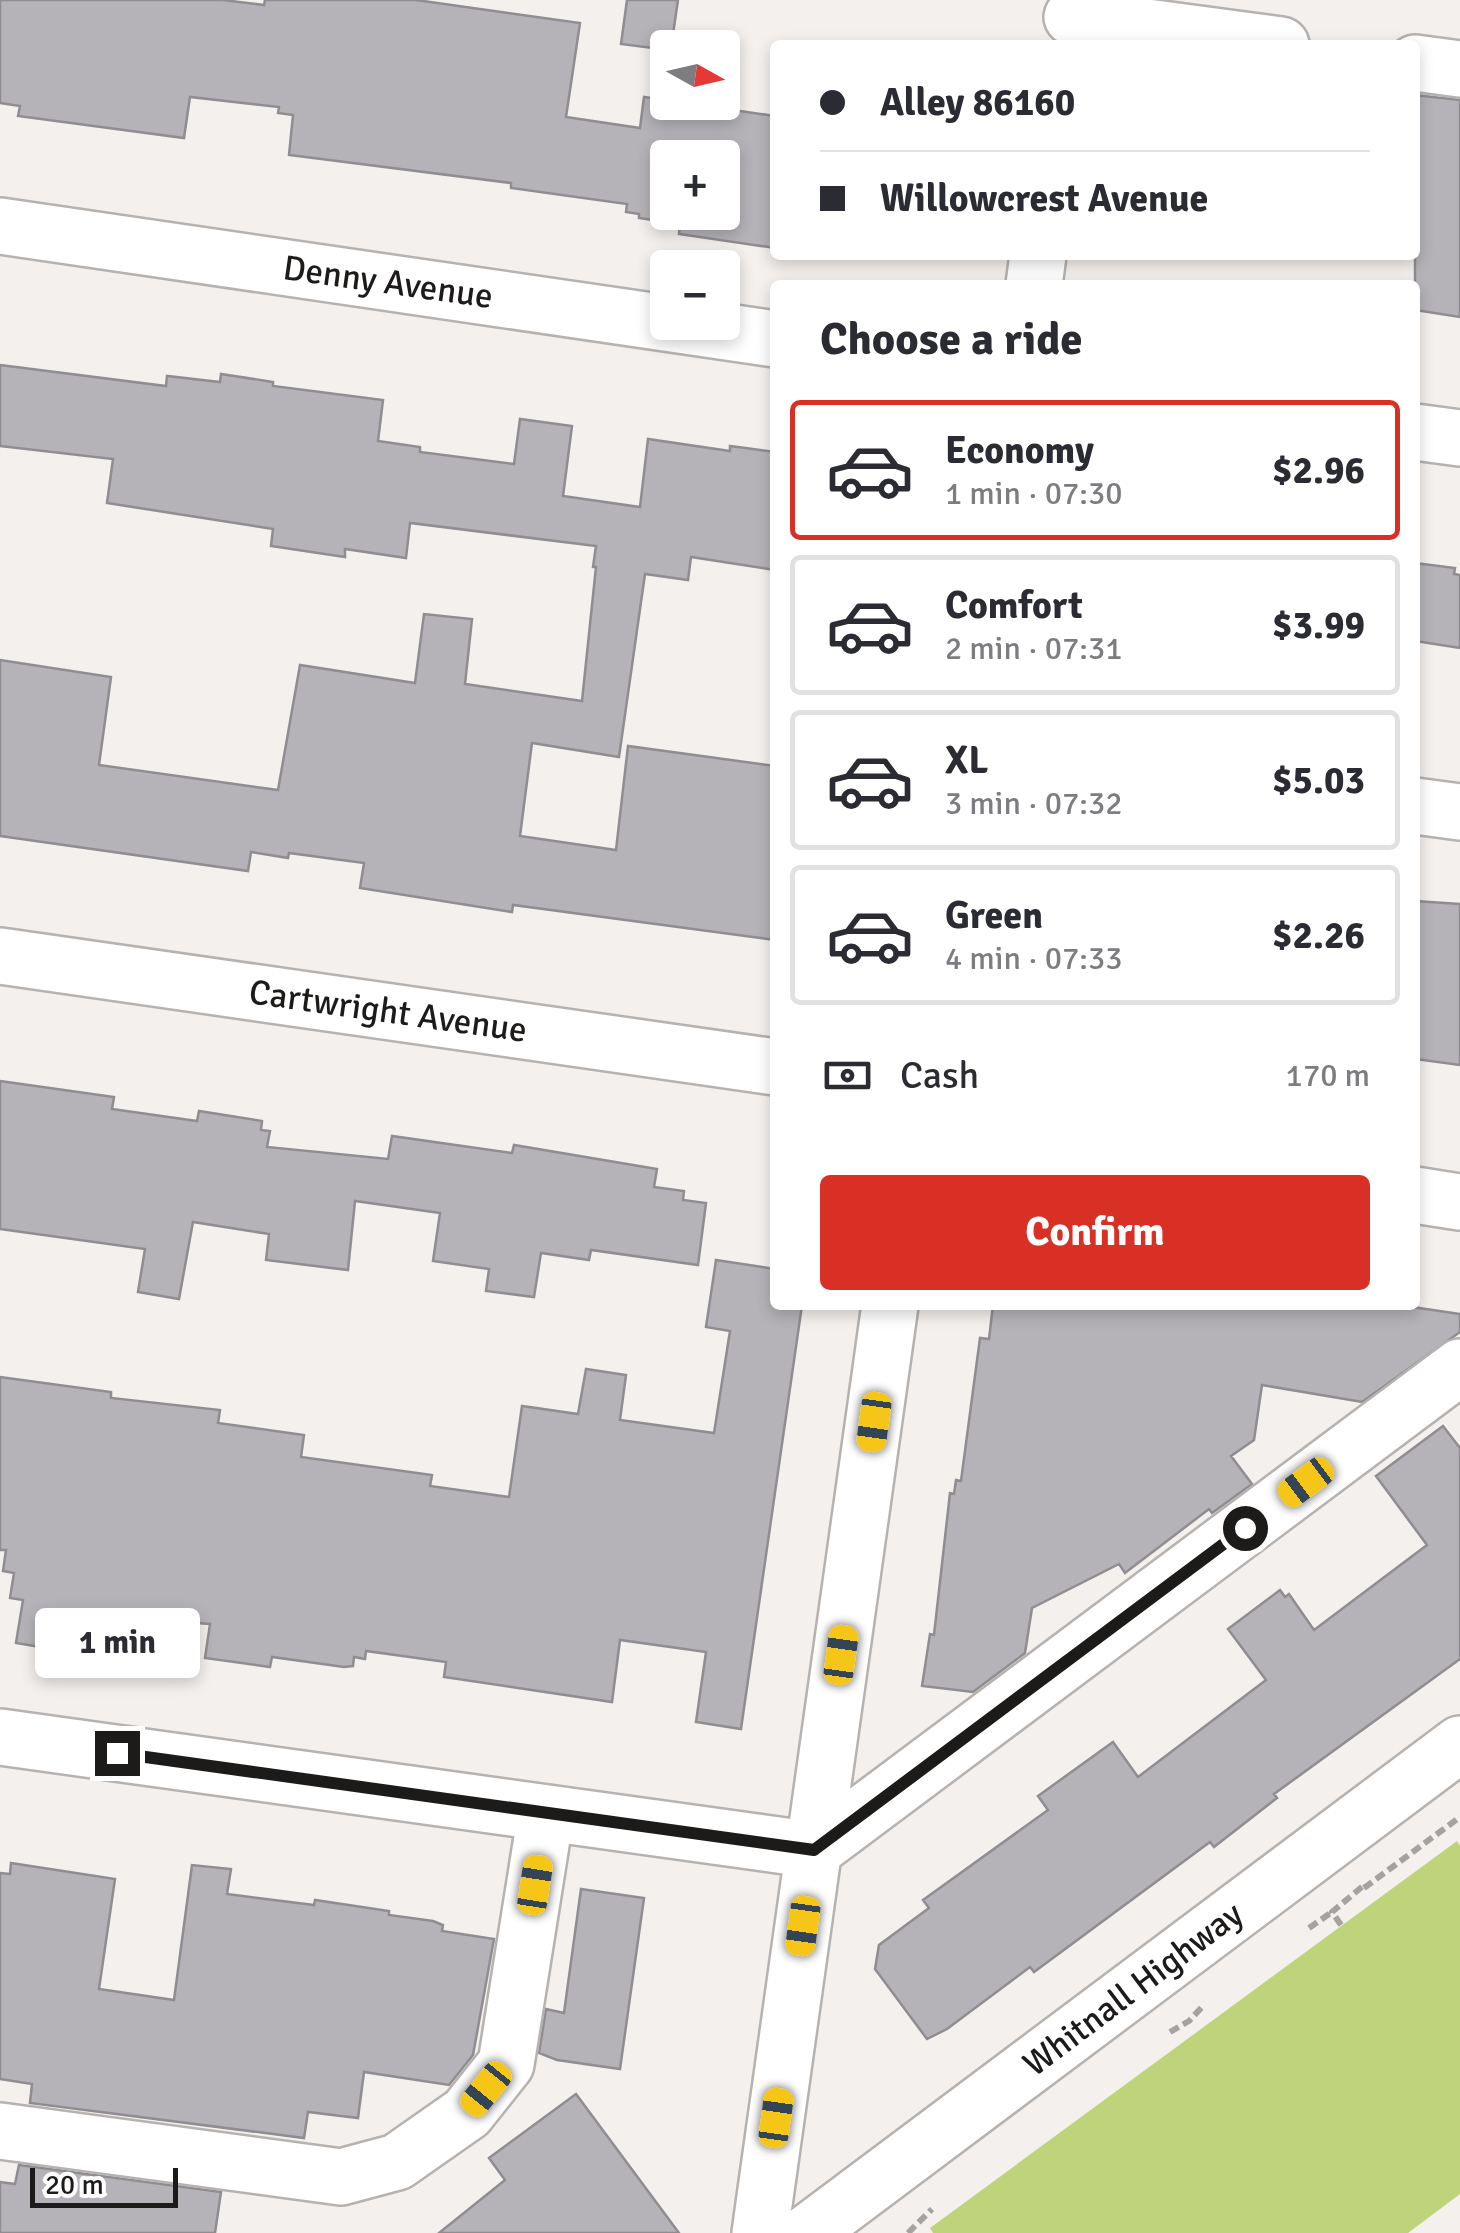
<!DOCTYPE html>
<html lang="en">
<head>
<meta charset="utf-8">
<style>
	body { margin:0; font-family:Signika,sans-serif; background:#f2f2f3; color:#2b2b33; height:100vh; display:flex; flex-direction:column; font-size:38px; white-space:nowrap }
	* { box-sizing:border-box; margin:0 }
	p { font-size:32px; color:#7c7c81 }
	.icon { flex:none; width:55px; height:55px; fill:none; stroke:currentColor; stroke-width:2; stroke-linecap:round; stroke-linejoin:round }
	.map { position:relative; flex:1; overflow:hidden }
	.drawer { position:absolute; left:770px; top:280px; width:650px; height:1030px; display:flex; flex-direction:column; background:#fff; border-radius:10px; box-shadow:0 5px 15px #0003 }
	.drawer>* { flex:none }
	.banner { position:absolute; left:770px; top:40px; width:650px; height:220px; border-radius:10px; box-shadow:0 5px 15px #0003; display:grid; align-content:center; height:220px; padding:0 50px; background:#fff }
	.needle { width:65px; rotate:98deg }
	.buttons { position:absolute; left:650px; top:30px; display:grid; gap:20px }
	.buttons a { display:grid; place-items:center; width:90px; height:90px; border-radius:10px; background:#fff; box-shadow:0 5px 15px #0003; font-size:50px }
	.scale { position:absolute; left:30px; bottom:25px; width:148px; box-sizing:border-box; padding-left:10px; border:5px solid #1d1b1a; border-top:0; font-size:28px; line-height:35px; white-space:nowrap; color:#1d1b1a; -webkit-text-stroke:8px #fff; paint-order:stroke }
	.end { position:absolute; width:45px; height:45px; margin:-22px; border:12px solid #1d1b1a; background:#fff; box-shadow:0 0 0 5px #fff }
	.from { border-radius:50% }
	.bubble { position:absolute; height:70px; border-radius:10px; background:#fff; box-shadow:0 5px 15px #0003; font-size:32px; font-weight:800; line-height:70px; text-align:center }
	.car { position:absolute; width:30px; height:60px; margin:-30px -15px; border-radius:12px; box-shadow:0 0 8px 2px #0007; background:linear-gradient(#f5c518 24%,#345 0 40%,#f5c518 0 76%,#345 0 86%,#f5c518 0) }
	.banner b { display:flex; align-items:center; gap:35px; height:95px; font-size:38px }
	.banner b+b { border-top:2px solid #e1e1e2 }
	.banner i { width:25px; height:25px; background:#2b2b33 }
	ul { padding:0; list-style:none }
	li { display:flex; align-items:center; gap:30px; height:140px; margin:0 20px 15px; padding:0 30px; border:5px solid #e1e1e2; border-radius:10px }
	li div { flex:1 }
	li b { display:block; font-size:38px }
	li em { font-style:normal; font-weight:800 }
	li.current { border-color:#d93025 }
	li>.icon { width:90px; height:90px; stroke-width:1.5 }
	h2 { padding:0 50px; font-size:45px; line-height:120px }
	.pay { display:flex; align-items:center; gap:25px; height:110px; padding:0 50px; font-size:38px }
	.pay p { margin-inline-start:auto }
	.button { display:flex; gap:20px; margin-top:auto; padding:20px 50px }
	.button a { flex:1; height:115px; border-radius:10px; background:#d93025; color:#fff; font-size:40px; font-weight:800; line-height:115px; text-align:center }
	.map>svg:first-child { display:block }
	.green { fill:#bed37a }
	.building { fill:#b5b3b7; stroke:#8f8d91; stroke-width:2.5; fill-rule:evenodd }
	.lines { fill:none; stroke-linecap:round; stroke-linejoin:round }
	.minor-casing { stroke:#b6b2af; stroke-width:60 }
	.path { stroke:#a5a29f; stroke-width:6; stroke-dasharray:10 5; stroke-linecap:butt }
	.minor { stroke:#fff; stroke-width:55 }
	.route { stroke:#1d1b1a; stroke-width:12 }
	.labels { text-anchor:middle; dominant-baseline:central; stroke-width:8; stroke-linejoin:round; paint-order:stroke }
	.street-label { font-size:35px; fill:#1d1b1a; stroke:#fff }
</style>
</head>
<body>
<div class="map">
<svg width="1460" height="2233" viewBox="0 0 1460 2233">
	<rect width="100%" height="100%" fill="#f4f0ed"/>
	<path class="green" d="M 1457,1841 L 1460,1846 L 1460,2194 L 1408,2233 L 933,2233 L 930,2228 Z"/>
	<path class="building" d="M 0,0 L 223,0 L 264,5 L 265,0 L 416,0 L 580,23 L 566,117 L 640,128 L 644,97 L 775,116 L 775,248 L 679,234 L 680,224 L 639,218 L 639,214 L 626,212 L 627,204 L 511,188 L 511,183 L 289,155 L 293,115 L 278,113 L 279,107 L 190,97 L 184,138 L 18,116 L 20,106 L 0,103 ZM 668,158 L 722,158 L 722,212 L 668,212 Z
		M 627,0 L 678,0 L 671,48 L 668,50 L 621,44 Z
		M 1415,95 L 1460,100 L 1460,317 L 1415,310 Z
		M 0,365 L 166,386 L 167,376 L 220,382 L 221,374 L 273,382 L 273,386 L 383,400 L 378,441 L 420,447 L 420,452 L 514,464 L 520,419 L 572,426 L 563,496 L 640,507 L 648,439 L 730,451 L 730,446 L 775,452 L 775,570 L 691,557 L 688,580 L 645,574 L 619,757 L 532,743 L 520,836 L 616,850 L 628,746 L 775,766 L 775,940 L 513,905 L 512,912 L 360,888 L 364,863 L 289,853 L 288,858 L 251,852 L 248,871 L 0,836 L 0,660 L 111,677 L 99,765 L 278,790 L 300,665 L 415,683 L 424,614 L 472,619 L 465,684 L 582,701 L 596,567 L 593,567 L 596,546 L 410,523 L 406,558 L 345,549 L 345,557 L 271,546 L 273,529 L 107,503 L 113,459 L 0,446 Z
		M 1415,563 L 1455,568 L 1454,574 L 1460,575 L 1460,648 L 1415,641 Z
		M 1415,901 L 1460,904 L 1460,1065 L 1415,1059 Z
		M 0,1081 L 114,1097 L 112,1109 L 197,1121 L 199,1111 L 262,1121 L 261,1130 L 270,1131 L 267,1147 L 388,1159 L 392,1136 L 512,1153 L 514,1145 L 657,1169 L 654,1187 L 684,1191 L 683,1200 L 706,1203 L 698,1265 L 591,1250 L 589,1260 L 541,1253 L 534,1297 L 486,1291 L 489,1269 L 433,1261 L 440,1213 L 355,1201 L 348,1270 L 266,1260 L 269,1234 L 193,1222 L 179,1299 L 138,1292 L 145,1249 L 0,1229 Z
		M 716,1260 L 775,1269 L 775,1305 L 802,1305 L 741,1729 L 696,1722 L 706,1652 L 620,1640 L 612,1702 L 444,1677 L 446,1662 L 366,1651 L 365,1659 L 354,1657 L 353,1666 L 344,1667 L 272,1657 L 270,1667 L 205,1658 L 210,1624 L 81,1615 L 77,1653 L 16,1643 L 23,1600 L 10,1598 L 14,1573 L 3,1571 L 6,1550 L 0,1550 L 0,1377 L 111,1392 L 111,1398 L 220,1410 L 218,1423 L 304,1435 L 301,1457 L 432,1475 L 430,1486 L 509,1497 L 522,1406 L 578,1414 L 586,1369 L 626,1375 L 620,1420 L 714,1433 L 730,1331 L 706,1327 Z
		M 993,1305 L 1399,1305 L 1460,1314 L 1460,1332 L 1362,1402 L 1262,1385 L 1254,1440 L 1231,1456 L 1252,1484 L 1212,1513 L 1209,1509 L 1125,1573 L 1119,1564 L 1032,1608 L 1025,1653 L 973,1692 L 922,1686 L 930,1634 L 934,1635 L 950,1493 L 954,1494 L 956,1480 L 961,1481 L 980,1338 L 989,1339 Z
		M 1443,1426 L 1460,1448 L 1460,1659 L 1274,1794 L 1277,1798 L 1214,1847 L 1210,1842 L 1034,1972 L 1030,1967 L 947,2029 L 927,2039 L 875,1969 L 879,1945 L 929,1908 L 923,1900 L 1048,1810 L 1038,1796 L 1113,1742 L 1138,1777 L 1266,1680 L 1228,1629 L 1280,1590 L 1285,1597 L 1289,1594 L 1314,1630 L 1427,1545 L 1376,1476 Z
		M 11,1863 L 115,1879 L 99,1989 L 174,2000 L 192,1865 L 231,1869 L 227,1894 L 314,1905 L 315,1900 L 389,1911 L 389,1915 L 433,1921 L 443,1925 L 442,1931 L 494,1939 L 473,2055 L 449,2085 L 364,2072 L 358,2118 L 308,2112 L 304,2138 L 30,2103 L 32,2084 L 0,2079 L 0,1873 L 10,1874 Z
		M 581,1889 L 644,1898 L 620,2069 L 557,2060 L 539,2053 L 546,2009 L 564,2013 Z
		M 576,2094 L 679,2233 L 439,2233 L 505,2180 L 489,2158 Z
		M 19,2165 L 221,2192 L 215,2233 L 0,2233 L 0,2182 L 15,2184 Z"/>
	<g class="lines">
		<g class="minor-casing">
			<path id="minor" d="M 1072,17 L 1281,45
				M 1415,63 L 1460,69
				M 0,226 L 775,339
				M 1034,285 L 1038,255
				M 1415,432 L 1460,438
				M 1415,806 L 1460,812
				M 0,956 L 775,1067
				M 1415,1195 L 1460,1202
				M 0,1737 L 814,1850 L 1460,1367
				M 0,2131 L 341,2177 L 397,2162 L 467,2113 L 506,2064 L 546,1813
				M 760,2233 L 890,1305
				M 807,2233 L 1460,1744"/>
		</g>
		<path class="path" d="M 1364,1888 L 1460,1817
			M 1341,1925 L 1332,1912 L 1363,1886
			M 1309,1928 L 1332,1912
			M 1170,2032 L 1189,2021 L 1203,2006
			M 908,2233 L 932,2209"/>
		<use href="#minor" class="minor"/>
	</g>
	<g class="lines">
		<path class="route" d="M 117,1753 L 814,1850 L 1245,1528"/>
	</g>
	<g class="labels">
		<g class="street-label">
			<text transform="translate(388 282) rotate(8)">Denny Avenue</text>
			<text transform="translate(388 1011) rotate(8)">Cartwright Avenue</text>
			<text transform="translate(1133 1989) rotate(-37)">Whitnall Highway</text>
		</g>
	</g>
</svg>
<div class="buttons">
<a><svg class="needle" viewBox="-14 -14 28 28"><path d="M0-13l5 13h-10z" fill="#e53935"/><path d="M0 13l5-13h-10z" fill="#7c7c81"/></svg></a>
<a>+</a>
<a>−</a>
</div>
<div class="scale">20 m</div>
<i class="end from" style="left:1245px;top:1528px"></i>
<i class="end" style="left:117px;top:1753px"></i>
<div class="bubble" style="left:35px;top:1608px;width:165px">1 min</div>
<i class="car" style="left:874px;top:1422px;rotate:188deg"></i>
<i class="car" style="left:1306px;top:1482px;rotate:233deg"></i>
<i class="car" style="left:841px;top:1655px;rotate:8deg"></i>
<i class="car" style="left:535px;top:1885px;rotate:9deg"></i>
<i class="car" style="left:803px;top:1926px;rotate:188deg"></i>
<i class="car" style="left:486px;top:2089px;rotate:219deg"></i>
<i class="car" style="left:776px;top:2118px;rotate:8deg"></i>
<div class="banner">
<b><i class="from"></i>Alley 86160</b>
<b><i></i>Willowcrest Avenue</b>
</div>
<section class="drawer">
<h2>Choose a ride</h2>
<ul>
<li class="current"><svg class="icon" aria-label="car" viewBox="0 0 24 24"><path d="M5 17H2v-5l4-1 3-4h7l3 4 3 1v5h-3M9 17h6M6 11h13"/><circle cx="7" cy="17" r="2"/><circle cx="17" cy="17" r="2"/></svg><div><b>Economy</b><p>1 min · 07:30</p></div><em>$2.96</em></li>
<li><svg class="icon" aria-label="car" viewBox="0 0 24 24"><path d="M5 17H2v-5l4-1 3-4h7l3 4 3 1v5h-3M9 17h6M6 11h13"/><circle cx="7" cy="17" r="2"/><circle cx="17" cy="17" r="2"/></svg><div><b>Comfort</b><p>2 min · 07:31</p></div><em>$3.99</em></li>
<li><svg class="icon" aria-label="car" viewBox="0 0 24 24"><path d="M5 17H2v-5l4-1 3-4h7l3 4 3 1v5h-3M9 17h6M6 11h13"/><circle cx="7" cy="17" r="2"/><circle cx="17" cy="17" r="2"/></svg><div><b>XL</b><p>3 min · 07:32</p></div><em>$5.03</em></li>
<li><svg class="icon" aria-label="car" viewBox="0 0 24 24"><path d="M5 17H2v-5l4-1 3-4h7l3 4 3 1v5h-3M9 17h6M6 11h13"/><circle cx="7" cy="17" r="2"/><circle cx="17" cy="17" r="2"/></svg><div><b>Green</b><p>4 min · 07:33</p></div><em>$2.26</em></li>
</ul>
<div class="pay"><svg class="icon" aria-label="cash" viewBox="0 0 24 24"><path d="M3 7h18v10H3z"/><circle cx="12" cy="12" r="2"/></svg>Cash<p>170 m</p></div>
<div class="button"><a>Confirm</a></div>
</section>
</div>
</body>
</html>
